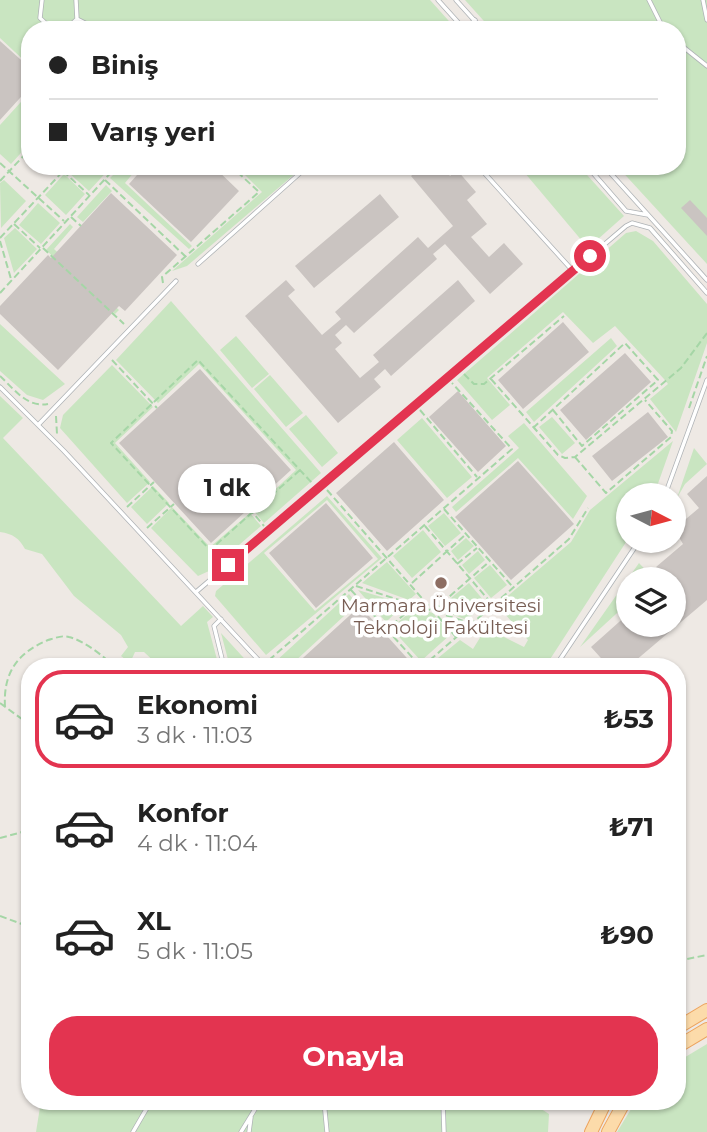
<!DOCTYPE html>
<html lang="tr">
<head>
<meta charset="utf-8">
<style>
	body { margin:0; font-family:Montserrat,sans-serif; background:#f6f6f6; color:#222; height:100vh; display:flex; flex-direction:column; font-size:26px; white-space:nowrap }
	* { box-sizing:border-box; margin:0 }
	p { font-size:23px; color:#767676 }
	.icon { flex:none; width:38px; height:38px; fill:none; stroke:currentColor; stroke-width:2; stroke-linecap:round; stroke-linejoin:round }
	.map { position:relative; flex:1; overflow:hidden }
	.details { position:absolute; left:21px; top:658px; width:665px; height:452px; display:flex; flex-direction:column; background:#fff; border-radius:28px; box-shadow:0 2px 5px #0004 }
	.details>* { flex:none }
	.top-card { position:absolute; left:21px; top:21px; width:665px; height:154px; border-radius:28px; box-shadow:0 2px 5px #0004; display:grid; align-content:center; height:154px; padding:0 28px; background:#fff }
	.needle { width:46px; rotate:96deg }
	.fabs { position:absolute; left:616px; top:483px; display:grid; gap:14px }
	.fabs a { display:grid; place-items:center; width:70px; height:70px; border-radius:50%; background:#fff; box-shadow:0 2px 5px #0004; font-size:35px }
	.end { position:absolute; width:32px; height:32px; margin:-16px; border:9px solid #e33450; background:#fff; box-shadow:0 0 0 4px #fff }
	.from { border-radius:50% }
	.bubble { position:absolute; height:49px; border-radius:24px; background:#fff; box-shadow:0 2px 5px #0004; font-size:23px; font-weight:700; line-height:49px; text-align:center }
	.top-card b { display:flex; align-items:center; gap:24px; height:66px; font-size:26px }
	.top-card b+b { border-top:2px solid #e0e0e0 }
	.top-card i { width:18px; height:18px; background:#222 }
	ul { padding:12px 0 0; list-style:none }
	li { display:flex; align-items:center; gap:21px; height:98px; margin:0 14px 10px; padding:0 14px; border:4px solid transparent; border-radius:28px }
	li div { flex:1 }
	li b { display:block; font-size:26px }
	li em { font-style:normal; font-weight:700 }
	li.current { border-color:#e33450 }
	li>.icon { width:63px; height:63px; stroke-width:1.5 }
	.cta { display:flex; gap:14px; margin-top:auto; padding:14px 28px }
	.cta a { flex:1; height:80px; border-radius:28px; background:#e33450; color:#fff; font-size:28px; font-weight:700; line-height:80px; text-align:center }
	.map>svg:first-child { display:block }
	.green { fill:#c9e5c1; fill-rule:evenodd }
	.building { fill:#cac4c1 }
	.lines { fill:none; stroke-linecap:round; stroke-linejoin:round }
	.service-casing { stroke:#afb3b6; stroke-width:5 }
	.primary-casing { stroke:#eda35e; stroke-width:14 }
	.path { stroke:#a5d6a6; stroke-width:2; stroke-dasharray:7 3.5; stroke-linecap:butt }
	.service { stroke:#fff; stroke-width:3.5 }
	.primary { stroke:#fcdbaa; stroke-width:12 }
	.route { stroke:#e33450; stroke-width:9 }
	.education-dot { fill:#8d6e63; stroke:#fff; stroke-width:2.5 }
	.labels { text-anchor:middle; dominant-baseline:central; stroke-width:7; stroke-linejoin:round; paint-order:stroke }
	.education-label { font-size:19px; fill:#785e54; stroke:#fff }
</style>
</head>
<body>
<div class="map">
<svg width="707" height="1132" viewBox="0 0 707 1132">
	<rect width="100%" height="100%" fill="#eee9e4"/>
	<path class="green" d="M 0,0 L 430,0 L 457,30 L 30,30 L 30,66 L 0,38 Z
		M 465,0 L 707,0 L 707,264 L 617,166 L 677,166 L 677,30 L 492,30 Z
		M 30,92 L 30,143 L 11,164 L 0,154 L 0,125 Z
		M 73,166 L 91,166 L 100,174 L 107,166 L 112,166 L 89,191 L 68,172 Z
		M 122,166 L 139,166 L 125,183 L 192,246 L 189,249 L 110,178 Z
		M 236,166 L 304,166 L 187,266 L 172,271 L 262,192 Z
		M 519,166 L 579,166 L 624,216 L 588,248 Z
		M 64,174 L 85,194 L 66,215 L 45,195 Z
		M 4,180 L 26,201 L 1,228 L 0,183 Z
		M 106,185 L 112,191 L 83,222 L 77,217 Z
		M 38,203 L 60,223 L 41,244 L 19,225 Z
		M 70,224 L 73,227 L 54,249 L 119,310 L 115,314 L 46,250 Z
		M 15,228 L 37,249 L 14,273 L 4,238 Z
		M 636,231 L 653,241 L 707,304 L 707,343 L 676,432 L 650,399 L 668,384 L 664,379 L 615,326 L 593,343 L 563,312 L 487,378 L 510,405 L 492,420 L 457,380 L 626,233 Z
		M 171,301 L 321,473 L 264,523 L 253,510 L 296,470 L 199,364 L 158,403 L 116,360 Z
		M 0,324 L 65,384 L 43,400 L 27,395 L 0,371 Z
		M 236,336 L 269,374 L 252,388 L 220,350 Z
		M 611,338 L 617,346 L 534,422 L 526,412 Z
		M 112,365 L 153,407 L 115,443 L 150,482 L 127,503 L 60,428 L 63,415 Z
		M 270,375 L 303,413 L 286,427 L 254,389 Z
		M 0,396 L 23,418 L 3,438 L 181,626 L 203,606 L 213,617 L 207,622 L 219,667 L 160,667 L 144,652 L 135,652 L 130,663 L 121,656 L 128,647 L 121,635 L 74,596 L 42,554 L 25,549 C 19,538 13,534 0,532 Z
		M 306,415 L 338,453 L 322,467 L 289,429 Z
		M 552,417 L 575,443 L 562,454 L 539,427 Z
		M 422,418 L 472,477 L 447,498 L 397,440 Z
		M 524,423 L 587,496 L 573,519 L 518,458 L 456,512 L 452,507 L 519,448 L 508,436 Z
		M 673,441 L 654,495 L 628,495 L 628,539 L 545,667 L 427,667 L 460,640 L 473,649 L 486,628 L 524,647 L 528,640 L 497,605 L 571,542 L 590,510 Z
		M 694,448 L 707,464 L 685,484 L 677,498 Z
		M 153,486 L 169,503 L 147,524 L 131,507 Z
		M 327,496 L 382,558 L 266,655 L 215,596 L 216,591 ZM 327,500 L 378,559 L 315,611 L 264,553 Z
		M 172,507 L 210,547 L 250,513 L 261,526 L 209,571 L 198,576 L 151,528 Z
		M 444,513 L 461,533 L 445,546 L 428,526 Z
		M 423,530 L 441,552 L 412,578 L 393,556 Z
		M 466,538 L 474,546 L 458,560 L 451,551 Z
		M 478,551 L 485,560 L 469,574 L 462,565 Z
		M 387,562 L 416,594 L 409,600 L 362,583 Z
		M 639,563 L 654,579 L 628,579 L 628,603 L 580,647 Z
		M 490,565 L 507,585 L 491,598 L 474,578 Z
		M 469,583 L 485,602 L 467,620 L 438,609 Z
		M 358,590 L 405,604 L 386,622 Z
		M 349,594 L 357,604 L 292,664 L 294,667 L 280,667 L 275,662 Z
		M 415,608 L 433,613 L 451,634 L 421,661 L 391,628 Z
		M 221,633 L 252,667 L 230,667 Z
		M 707,1044 L 707,1132 L 617,1132 L 636,1101 L 677,1101 L 677,1062 Z
		M 41,1101 L 529,1101 L 549,1114 L 548,1132 L 36,1132 Z"/>
	<path class="building" d="M 0,41 L 30,68 L 30,87 L 0,120 Z
		M 145,166 L 213,166 L 239,191 L 191,242 L 129,184 Z
		M 423,166 L 442,166 L 450,176 L 457,170 L 476,192 L 467,200 L 487,224 L 471,237 L 489,257 L 504,243 L 523,264 L 490,294 L 445,244 L 433,254 L 437,259 L 354,333 L 346,325 L 335,335 L 342,343 L 335,349 L 360,378 L 379,362 L 373,355 L 458,280 L 475,301 L 391,376 L 385,369 L 374,379 L 381,387 L 338,423 L 245,316 L 286,280 L 295,290 L 288,296 L 322,335 L 341,319 L 335,312 L 418,237 L 428,248 L 453,226 L 411,176 Z
		M 111,193 L 177,255 L 125,311 L 119,306 L 58,370 L 0,314 L 0,306 L 48,255 L 51,258 Z
		M 380,194 L 399,217 L 314,288 L 295,266 Z
		M 690,200 L 707,218 L 707,236 L 681,208 Z
		M 563,322 L 589,352 L 523,409 L 498,380 Z
		M 625,353 L 651,382 L 586,440 L 560,410 Z
		M 200,369 L 291,470 L 211,543 L 119,443 Z
		M 458,391 L 506,446 L 478,472 L 429,417 Z
		M 648,412 L 668,437 L 612,481 L 592,456 Z
		M 394,442 L 444,500 L 387,551 L 336,493 Z
		M 518,461 L 574,524 L 511,580 L 455,517 Z
		M 707,476 L 707,600 L 628,667 L 609,667 L 591,647 L 628,614 L 628,625 L 674,625 L 674,579 L 667,579 L 656,567 L 683,544 L 674,529 L 699,508 L 687,494 Z
		M 326,503 L 373,558 L 316,608 L 269,553 Z
		M 360,606 L 415,667 L 293,667 Z"/>
	<g class="lines">
		<g class="service-casing">
			<path id="service" d="M 42,0 L 40,18 L 53,30
				M 438,0 L 465,30
				M 456,0 L 483,30
				M 649,0 L 664,30
				M 703,0 L 707,20
				M 77,19 L 99,30
				M 65,30 L 77,19 L 76,0
				M 464,30 L 475,20
				M 677,42 L 707,66
				M 478,166 L 573,271
				M 587,166 L 626,211 L 648,215
				M 604,166 L 707,280
				M 198,264 L 308,166
				M 0,387 L 64,451 L 265,667
				M 38,425 L 176,281
				M 665,495 L 707,380
				M 196,592 L 626,226 L 632,223 L 650,228 L 707,293
				M 221,619 L 214,626 L 224,667
				M 555,667 L 639,541
				M 324,1101 L 327,1132
				M 443,1101 L 444,1132
				M 133,1132 L 151,1101
				M 241,1132 L 260,1101
				M 249,1132 L 251,1117"/>
		</g>
		<g class="primary-casing">
			<path id="primary" d="M 677,1028 L 707,1010
				M 677,1047 L 707,1029
				M 591,1132 L 606,1101
				M 608,1132 L 625,1101"/>
		</g>
		<path class="path" d="M 0,163 L 64,221
			M 63,171 L 89,195
			M 105,180 L 185,256
			M 0,181 L 30,149
			M 71,217 L 81,226
			M 14,224 L 40,248
			M 0,238 L 68,166
			M 0,241 L 11,279
			M 43,248 L 124,324
			M 163,283 L 162,277 L 259,192 L 231,166
			M 0,293 L 117,166
			M 112,360 L 157,408
			M 464,374 L 474,384 L 484,384 L 564,316
			M 0,376 C 14,389 27,408 48,404
			M 491,379 L 558,455 L 565,458 L 575,457 L 681,368 L 707,333
			M 689,408 L 707,356
			M 420,410 L 477,477
			M 56,416 L 57,434
			M 533,428 L 625,343 L 658,380 L 582,446 L 553,410
			M 575,457 L 606,493 L 671,437 L 672,431 L 645,400
			M 300,470 L 210,550 L 111,443 L 198,360 L 312,483
			M 327,490 L 456,637
			M 127,507 L 154,482
			M 249,508 L 264,526
			M 444,509 L 512,586
			M 425,526 L 492,604
			M 147,528 L 174,504
			M 457,564 L 477,548
			M 412,583 L 465,535
			M 356,586 L 430,610
			M 351,590 L 421,667
			M 434,610 L 490,561
			M 436,612 L 470,623
			M 384,632 L 422,599
			M 269,660 L 512,449 L 452,383
			M 422,667 L 569,539 L 588,508
			M 0,703 L 30,725
			M 5,707 C 3,673 17,653 48,640 C 55,638 62,635 69,637 C 85,641 103,656 115,667
			M 0,838 L 30,830
			M 0,916 L 30,927
			M 677,961 L 707,955"/>
		<use href="#service" class="service"/>
		<use href="#primary" class="primary"/>
	</g>
	<g class="lines">
		<path class="route" d="M 228,565 L 590,256"/>
	</g>
	<circle class="education-dot" cx="441" cy="583" r="7"/>
	<g class="labels">
		<g class="education-label">
			<text x="441" y="605">Marmara Üniversitesi<tspan x="441" dy="22">Teknoloji Fakültesi</tspan></text>
		</g>
	</g>
</svg>
<div class="fabs">
<a><svg class="needle" viewBox="-14 -14 28 28"><path d="M0-13l5 13h-10z" fill="#e53935"/><path d="M0 13l5-13h-10z" fill="#767676"/></svg></a>
<a><svg class="icon" aria-label="layers" viewBox="0 0 24 24"><path d="M12 4l9 5-9 5-9-5zM3 14l9 5 9-5"/></svg></a>
</div>
<i class="end from" style="left:590px;top:256px"></i>
<i class="end" style="left:228px;top:565px"></i>
<div class="bubble" style="left:178px;top:464px;width:98px">1 dk</div>
<div class="top-card">
<b><i class="from"></i>Biniş</b>
<b><i></i>Varış yeri</b>
</div>
<section class="details">
<ul>
<li class="current"><svg class="icon" aria-label="car" viewBox="0 0 24 24"><path d="M5 17H2v-5l4-1 3-4h7l3 4 3 1v5h-3M9 17h6M6 11h13"/><circle cx="7" cy="17" r="2"/><circle cx="17" cy="17" r="2"/></svg><div><b>Ekonomi</b><p>3 dk · 11:03</p></div><em>₺53</em></li>
<li><svg class="icon" aria-label="car" viewBox="0 0 24 24"><path d="M5 17H2v-5l4-1 3-4h7l3 4 3 1v5h-3M9 17h6M6 11h13"/><circle cx="7" cy="17" r="2"/><circle cx="17" cy="17" r="2"/></svg><div><b>Konfor</b><p>4 dk · 11:04</p></div><em>₺71</em></li>
<li><svg class="icon" aria-label="car" viewBox="0 0 24 24"><path d="M5 17H2v-5l4-1 3-4h7l3 4 3 1v5h-3M9 17h6M6 11h13"/><circle cx="7" cy="17" r="2"/><circle cx="17" cy="17" r="2"/></svg><div><b>XL</b><p>5 dk · 11:05</p></div><em>₺90</em></li>
</ul>
<div class="cta"><a>Onayla</a></div>
</section>
</div>
</body>
</html>
